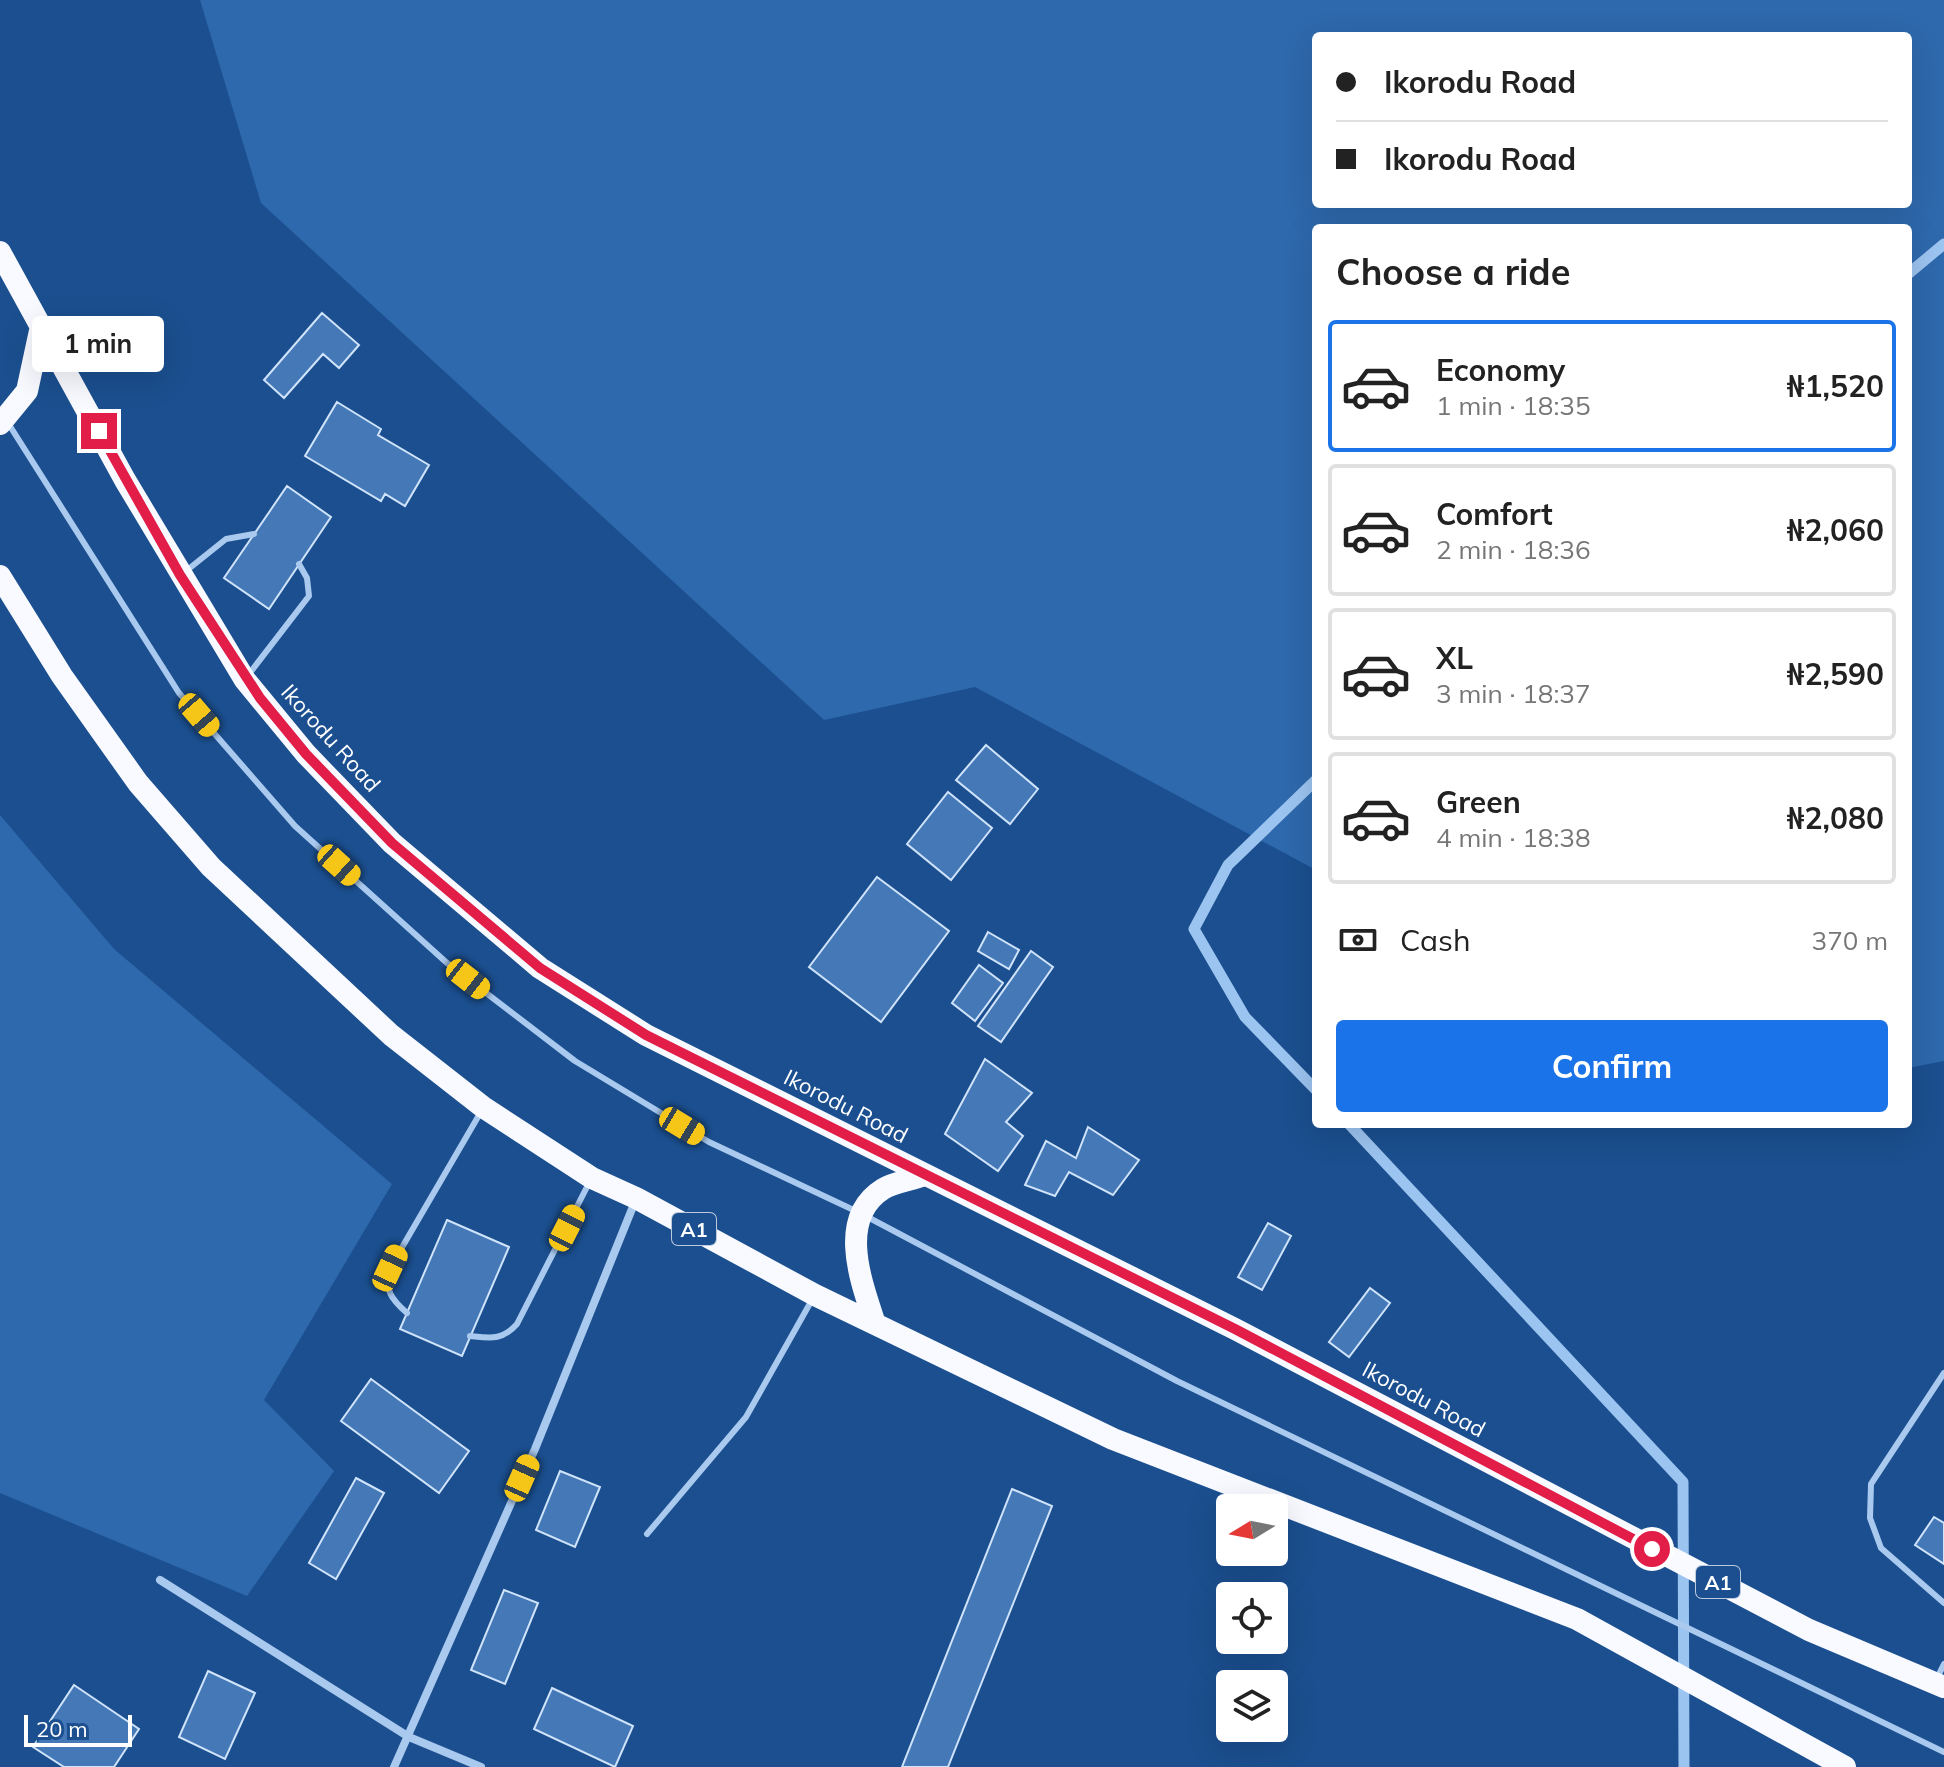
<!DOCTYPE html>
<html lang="en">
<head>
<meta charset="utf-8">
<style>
	body { margin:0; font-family:Mulish,sans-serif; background:#f2f2f2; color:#222; height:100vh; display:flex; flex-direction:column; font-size:30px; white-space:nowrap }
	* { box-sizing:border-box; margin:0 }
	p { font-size:26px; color:#767676 }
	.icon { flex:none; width:44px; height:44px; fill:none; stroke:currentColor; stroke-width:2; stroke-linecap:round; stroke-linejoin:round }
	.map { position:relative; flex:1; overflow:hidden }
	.sheet { position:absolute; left:1312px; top:224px; width:600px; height:904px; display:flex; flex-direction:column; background:#fff; border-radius:8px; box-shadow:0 8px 32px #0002 }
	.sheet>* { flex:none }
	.banner { position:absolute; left:1312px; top:32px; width:600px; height:176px; border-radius:8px; box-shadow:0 8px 32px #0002; display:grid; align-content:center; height:176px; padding:0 24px; background:#fff }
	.needle { width:52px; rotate:260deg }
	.fabs { position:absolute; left:1216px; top:1494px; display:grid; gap:16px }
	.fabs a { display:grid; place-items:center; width:72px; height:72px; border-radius:8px; background:#fff; box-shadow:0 8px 32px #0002; font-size:40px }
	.scale { position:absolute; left:24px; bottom:20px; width:108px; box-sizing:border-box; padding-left:8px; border:4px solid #fff; border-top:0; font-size:22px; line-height:28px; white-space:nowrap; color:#fff; -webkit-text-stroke:6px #1b4f8f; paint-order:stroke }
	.end { position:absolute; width:36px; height:36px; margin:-18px; border:10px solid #e11d48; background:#fff; box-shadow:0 0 0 4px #fff }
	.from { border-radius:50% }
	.bubble { position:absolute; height:56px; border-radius:8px; background:#fff; box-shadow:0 8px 32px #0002; font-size:26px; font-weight:700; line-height:56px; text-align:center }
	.car { position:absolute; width:24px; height:48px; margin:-24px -12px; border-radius:10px; box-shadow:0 0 6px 2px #0007; background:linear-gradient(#f5c518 24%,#345 0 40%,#f5c518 0 76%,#345 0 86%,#f5c518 0) }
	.banner b { display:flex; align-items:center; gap:28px; height:76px; font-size:30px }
	.banner b+b { border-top:2px solid #e0e0e0 }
	.banner i { width:20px; height:20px; background:#222 }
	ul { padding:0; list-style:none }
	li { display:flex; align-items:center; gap:24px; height:132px; margin:0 16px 12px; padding:0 8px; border:4px solid #e0e0e0; border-radius:8px }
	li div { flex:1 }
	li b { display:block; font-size:30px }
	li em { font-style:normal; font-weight:700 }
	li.current { border-color:#1a73e8 }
	li>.icon { width:72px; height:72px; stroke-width:1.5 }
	h2 { padding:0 24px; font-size:36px; line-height:96px }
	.pay { display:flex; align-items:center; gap:20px; height:88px; padding:0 24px; font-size:30px }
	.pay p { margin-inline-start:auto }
	.action { display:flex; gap:16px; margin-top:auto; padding:16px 24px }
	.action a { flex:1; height:92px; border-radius:8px; background:#1a73e8; color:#fff; font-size:32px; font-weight:700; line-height:92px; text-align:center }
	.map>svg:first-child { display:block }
	.green { fill:#2e69ad; fill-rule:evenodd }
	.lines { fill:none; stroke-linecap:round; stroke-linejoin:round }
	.stream { stroke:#9cc4f0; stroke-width:11 }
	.building { fill:#4478b7; stroke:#cfe3fa; stroke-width:2 }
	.service { stroke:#a9c9ee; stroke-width:6 }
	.minor { stroke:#a9c9ee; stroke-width:8 }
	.trunk { stroke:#f8faff; stroke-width:22 }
	.route { stroke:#e11d48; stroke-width:10 }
	.labels { text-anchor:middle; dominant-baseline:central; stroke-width:6; stroke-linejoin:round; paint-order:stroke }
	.shield { fill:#1b4f8f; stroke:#bbcadd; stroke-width:2 }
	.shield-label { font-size:20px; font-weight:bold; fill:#fff }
	.street-label { font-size:22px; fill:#fff; stroke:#1b4f8f }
</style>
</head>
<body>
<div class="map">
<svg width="1944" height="1767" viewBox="0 0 1944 1767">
	<rect width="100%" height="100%" fill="#1b4f8f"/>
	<path class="green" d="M 200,0 L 1944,0 L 1944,1061 L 1908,1068 L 1908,228 L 1316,228 L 1316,870 L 975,687 L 824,720 L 261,203 ZM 1316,36 L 1908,36 L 1908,204 L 1316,204 Z
		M 0,815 L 114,949 L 392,1184 L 264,1400 L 334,1471 L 247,1596 L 0,1493 Z"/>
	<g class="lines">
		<path class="stream" d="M 1908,274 L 1944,244
			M 1316,780 L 1228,865 L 1194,929 L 1245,1017 L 1316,1090
			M 1349,1124 L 1683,1482 L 1684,1767"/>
	</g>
	<path class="building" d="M 322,313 L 359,345 L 339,368 L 323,354 L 284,398 L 264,380 Z
		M 337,402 L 381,429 L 378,435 L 429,465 L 405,506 L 385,494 L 381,501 L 305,456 Z
		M 287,486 L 331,517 L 269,609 L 224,578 Z
		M 986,745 L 1038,789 L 1010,824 L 956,780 Z
		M 948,792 L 992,828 L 951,880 L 907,844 Z
		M 877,877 L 949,931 L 881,1022 L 809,967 Z
		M 988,932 L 1019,950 L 1009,969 L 978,951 Z
		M 1031,951 L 1053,967 L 1001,1042 L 978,1026 Z
		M 979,965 L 1003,983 L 975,1021 L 952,1003 Z
		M 985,1059 L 1032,1093 L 1006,1122 L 1023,1136 L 998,1171 L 945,1134 Z
		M 1088,1127 L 1139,1160 L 1113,1195 L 1069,1172 L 1055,1196 L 1025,1185 L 1046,1141 L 1076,1158 Z
		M 447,1220 L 509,1247 L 462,1356 L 400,1329 Z
		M 1268,1223 L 1291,1236 L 1262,1290 L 1238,1277 Z
		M 1370,1288 L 1390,1303 L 1349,1357 L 1329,1342 Z
		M 371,1379 L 469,1451 L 439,1493 L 341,1421 Z
		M 560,1471 L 600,1487 L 575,1547 L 536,1530 Z
		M 356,1478 L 384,1493 L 336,1579 L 309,1563 Z
		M 1012,1489 L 1052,1506 L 948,1767 L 902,1767 Z
		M 1934,1517 L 1944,1523 L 1944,1564 L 1915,1545 Z
		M 504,1590 L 538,1603 L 505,1684 L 471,1670 Z
		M 208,1671 L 255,1693 L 225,1759 L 179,1737 Z
		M 74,1685 L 139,1729 L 114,1767 L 64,1767 L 33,1747 Z
		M 552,1688 L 633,1726 L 615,1767 L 534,1729 Z"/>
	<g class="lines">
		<path class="service" d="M 8,423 L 179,693 L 295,826 L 447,963 L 575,1061 L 709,1142 L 860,1213 L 1177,1381 L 1944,1752
			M 186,571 L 226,539 L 254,534
			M 249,674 L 309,596 L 307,578 L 299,564
			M 407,1313 C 391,1299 384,1290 390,1268 L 482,1110
			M 470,1336 C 490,1338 502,1341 517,1324 L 590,1181
			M 1944,1373 L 1871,1484 L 1870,1518 L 1881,1548 L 1944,1603
			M 647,1534 L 746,1417 L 813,1298
			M 1936,1680 L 1944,1664"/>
		<path class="minor" d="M 160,1580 L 409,1737 L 481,1767
			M 394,1767 L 535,1449 L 636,1199"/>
		<path class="trunk" d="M 0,252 L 125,480 L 245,680 L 306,754 L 392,843 L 540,968 L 646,1035 L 1235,1329 L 1809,1630 L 1944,1687
			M 0,424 L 27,391 L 41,326
			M 0,576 L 62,676 L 138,783 L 211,867 L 391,1035 L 483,1107 L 592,1178 L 636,1198 L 815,1295 L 1113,1439 L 1577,1619 L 1845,1767
			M 874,1321 C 861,1281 837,1218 883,1189 C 894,1182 912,1180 924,1175"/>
	</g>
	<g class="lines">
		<path class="route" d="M 99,431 L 180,575 L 260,698 L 306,754 L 392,843 L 540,968 L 646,1035 L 1235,1329 L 1652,1549"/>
	</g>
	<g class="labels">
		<g class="shield">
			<rect x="672" y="1213" width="44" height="32" rx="6"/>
			<rect x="1696" y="1566" width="44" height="32" rx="6"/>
		</g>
		<g class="shield-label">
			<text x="694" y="1229">A1</text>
			<text x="1718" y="1582">A1</text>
		</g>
		<g class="street-label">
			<text transform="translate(331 738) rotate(48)">Ikorodu Road</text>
			<text transform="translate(846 1106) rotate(27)">Ikorodu Road</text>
			<text transform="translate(1424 1399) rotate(28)">Ikorodu Road</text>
		</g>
	</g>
</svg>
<div class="fabs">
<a><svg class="needle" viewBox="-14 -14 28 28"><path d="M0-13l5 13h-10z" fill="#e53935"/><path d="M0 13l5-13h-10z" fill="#767676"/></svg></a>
<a><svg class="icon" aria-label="locate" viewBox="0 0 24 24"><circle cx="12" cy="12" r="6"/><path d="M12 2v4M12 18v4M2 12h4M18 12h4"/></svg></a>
<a><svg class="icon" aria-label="layers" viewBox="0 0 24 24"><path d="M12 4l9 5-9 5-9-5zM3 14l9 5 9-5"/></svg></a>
</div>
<div class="scale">20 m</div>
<i class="end from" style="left:1652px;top:1549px"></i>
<i class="end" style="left:99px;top:431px"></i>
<div class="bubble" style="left:32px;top:316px;width:132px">1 min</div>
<i class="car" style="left:199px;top:715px;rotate:139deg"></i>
<i class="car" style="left:339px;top:865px;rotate:132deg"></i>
<i class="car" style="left:468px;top:979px;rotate:128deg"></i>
<i class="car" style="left:682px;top:1126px;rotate:121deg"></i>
<i class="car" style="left:567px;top:1228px;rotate:27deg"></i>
<i class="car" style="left:390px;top:1268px;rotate:25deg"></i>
<i class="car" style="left:522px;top:1478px;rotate:24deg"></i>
<div class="banner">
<b><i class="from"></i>Ikorodu Road</b>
<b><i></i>Ikorodu Road</b>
</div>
<section class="sheet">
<h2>Choose a ride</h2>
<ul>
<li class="current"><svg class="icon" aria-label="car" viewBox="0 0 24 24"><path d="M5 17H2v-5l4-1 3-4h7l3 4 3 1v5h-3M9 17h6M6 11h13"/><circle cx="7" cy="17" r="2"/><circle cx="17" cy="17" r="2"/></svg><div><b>Economy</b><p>1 min · 18:35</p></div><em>₦1,520</em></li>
<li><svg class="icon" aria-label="car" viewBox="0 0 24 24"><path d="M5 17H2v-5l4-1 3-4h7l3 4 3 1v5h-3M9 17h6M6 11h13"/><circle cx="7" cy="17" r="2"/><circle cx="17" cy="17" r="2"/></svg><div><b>Comfort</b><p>2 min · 18:36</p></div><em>₦2,060</em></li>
<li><svg class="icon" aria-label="car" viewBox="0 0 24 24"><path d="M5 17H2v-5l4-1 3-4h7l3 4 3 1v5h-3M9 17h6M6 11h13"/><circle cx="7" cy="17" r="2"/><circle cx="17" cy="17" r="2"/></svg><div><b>XL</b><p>3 min · 18:37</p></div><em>₦2,590</em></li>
<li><svg class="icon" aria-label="car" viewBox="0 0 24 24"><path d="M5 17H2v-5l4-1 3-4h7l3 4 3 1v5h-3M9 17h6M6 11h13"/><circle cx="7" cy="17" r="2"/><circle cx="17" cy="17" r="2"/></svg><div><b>Green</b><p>4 min · 18:38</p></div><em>₦2,080</em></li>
</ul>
<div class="pay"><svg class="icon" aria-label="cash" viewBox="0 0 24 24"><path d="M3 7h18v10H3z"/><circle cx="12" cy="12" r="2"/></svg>Cash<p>370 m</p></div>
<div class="action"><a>Confirm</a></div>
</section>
</div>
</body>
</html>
